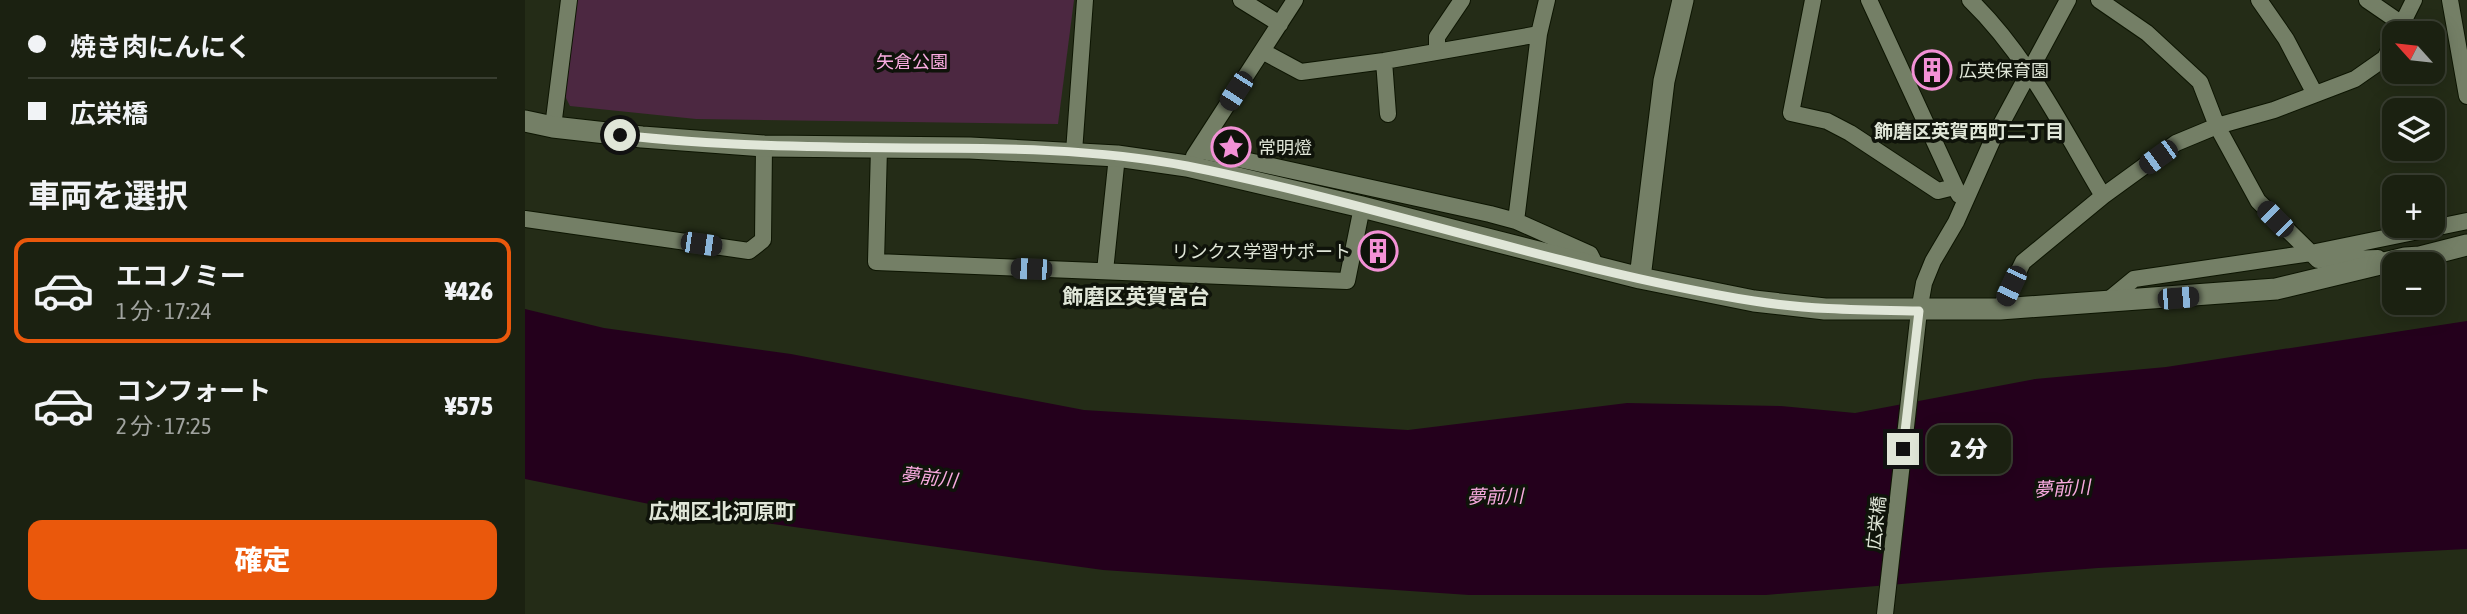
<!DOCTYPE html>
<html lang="ja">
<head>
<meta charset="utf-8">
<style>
	body { margin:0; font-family:"Asap Condensed","Noto Sans JP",sans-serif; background:#282e1f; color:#f1f3f6; height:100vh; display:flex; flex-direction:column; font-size:26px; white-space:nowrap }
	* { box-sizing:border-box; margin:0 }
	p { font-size:23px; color:#a0a39f }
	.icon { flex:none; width:38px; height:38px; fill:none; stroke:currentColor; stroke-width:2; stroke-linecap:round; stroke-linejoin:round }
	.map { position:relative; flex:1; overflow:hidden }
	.panel { display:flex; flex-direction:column; background:#1b2111; width:525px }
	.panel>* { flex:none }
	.guide { display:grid; align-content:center; height:154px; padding:0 28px; background:#1b2111 }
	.needle { width:46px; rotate:297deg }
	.fabs { position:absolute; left:1857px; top:21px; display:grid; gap:14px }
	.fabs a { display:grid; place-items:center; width:63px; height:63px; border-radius:14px; background:#1b2111; box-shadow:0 4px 18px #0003,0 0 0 2px #393e31; font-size:35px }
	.end { position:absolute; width:32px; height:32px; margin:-16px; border:9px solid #e0e6d8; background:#111; box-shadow:0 0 0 4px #111 }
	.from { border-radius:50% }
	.bubble { position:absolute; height:49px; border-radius:14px; background:#1b2111; box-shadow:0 4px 18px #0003,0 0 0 2px #393e31; font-size:23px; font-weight:800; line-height:49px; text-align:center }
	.car { position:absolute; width:21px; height:42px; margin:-21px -10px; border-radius:9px; box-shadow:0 0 5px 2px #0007; background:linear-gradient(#222 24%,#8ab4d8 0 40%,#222 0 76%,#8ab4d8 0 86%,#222 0) }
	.guide b { display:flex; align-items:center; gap:24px; height:66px; font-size:26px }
	.guide b+b { border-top:2px solid #393e31 }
	.guide i { width:18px; height:18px; background:#f1f3f6 }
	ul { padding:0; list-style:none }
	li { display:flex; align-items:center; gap:21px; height:105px; margin:0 14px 10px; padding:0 14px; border:4px solid transparent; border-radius:14px }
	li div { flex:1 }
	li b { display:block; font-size:26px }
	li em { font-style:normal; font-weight:800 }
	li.selected { border-color:#ea580c }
	li>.icon { width:63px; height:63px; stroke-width:1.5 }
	h2 { padding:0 28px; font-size:32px; line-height:84px }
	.cta { display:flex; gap:14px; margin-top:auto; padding:14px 28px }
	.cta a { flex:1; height:80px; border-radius:14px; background:#ea580c; color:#fff; font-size:28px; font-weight:800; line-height:80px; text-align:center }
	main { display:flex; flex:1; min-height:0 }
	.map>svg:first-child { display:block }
	.green { fill:#4c2841 }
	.water { fill:#24001c }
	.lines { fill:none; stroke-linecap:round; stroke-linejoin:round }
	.street-casing { stroke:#0d1502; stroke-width:18 }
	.secondary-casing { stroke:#0d1502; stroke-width:23 }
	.street { stroke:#747f66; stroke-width:16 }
	.secondary { stroke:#747f66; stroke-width:21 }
	.route { stroke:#e0e6d8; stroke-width:9 }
	.labels { text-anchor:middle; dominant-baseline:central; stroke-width:7; stroke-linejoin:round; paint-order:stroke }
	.park-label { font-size:18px; fill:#faace1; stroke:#0f130a }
	.poi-label { font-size:18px; fill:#e0e6d8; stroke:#0f130a; text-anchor:start }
	.street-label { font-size:18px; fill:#e0e6d8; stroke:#0f130a }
	.neighbourhood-label { font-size:19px; font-weight:bold; fill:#e0e6d8; stroke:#0f130a }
	.water-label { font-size:19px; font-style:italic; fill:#f8aadf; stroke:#0f130a }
	.quarter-label { font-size:21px; font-weight:bold; fill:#e0e6d8; stroke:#0f130a }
</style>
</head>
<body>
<main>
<section class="panel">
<div class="guide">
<b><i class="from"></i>焼き肉にんにく</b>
<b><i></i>広栄橋</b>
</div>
<h2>車両を選択</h2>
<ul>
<li class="selected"><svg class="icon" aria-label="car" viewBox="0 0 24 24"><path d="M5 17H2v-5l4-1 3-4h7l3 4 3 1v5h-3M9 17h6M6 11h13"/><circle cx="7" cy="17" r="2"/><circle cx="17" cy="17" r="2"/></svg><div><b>エコノミー</b><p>1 分 · 17:24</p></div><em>¥426</em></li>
<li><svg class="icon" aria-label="car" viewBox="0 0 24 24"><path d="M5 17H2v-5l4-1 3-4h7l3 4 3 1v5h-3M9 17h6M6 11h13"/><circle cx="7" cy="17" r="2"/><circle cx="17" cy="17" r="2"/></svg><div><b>コンフォート</b><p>2 分 · 17:25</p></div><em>¥575</em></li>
</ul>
<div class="cta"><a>確定</a></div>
</section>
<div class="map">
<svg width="1942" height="614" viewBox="0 0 1942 614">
	<rect width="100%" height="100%" fill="#242c17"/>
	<path class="green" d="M 52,0 L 549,0 L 533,124 L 171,119 L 45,106 L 40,96 Z"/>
	<path class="water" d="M 0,309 L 79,328 L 266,354 L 559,410 L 883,430 L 1102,403 L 1256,406 L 1330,413 L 1510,379 L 1641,367 L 1942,321 L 1942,549 L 1573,568 L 1241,595 L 944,595 L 578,570 L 169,513 L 0,479 Z"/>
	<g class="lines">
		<g class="street-casing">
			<path id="street" d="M 716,0 L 755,24
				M 1288,0 L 1266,113 L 1302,121 L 1325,133 L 1413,191 L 1429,187
				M 1344,0 L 1434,195
				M 1445,0 C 1502,55 1538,129 1578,196
				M 1574,0 L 1622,33 L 1675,82 L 1692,126 L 1733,201 L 1786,253 L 1793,260 L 1853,258
				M 1734,0 L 1761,39 L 1790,94
				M 1842,0 L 1877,24
				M 1925,0 L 1942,96
				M 1873,32 L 1889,0
				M 737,51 L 776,72 L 859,61 L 1014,34
				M 912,51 L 912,37 L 937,0
				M 859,61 L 863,114
				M 28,127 L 44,0
				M 354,148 L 351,262 L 822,281 L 837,207
				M 673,150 L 965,214 L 991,221 L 1065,254 L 1072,268
				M 549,152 L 560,0
				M 669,156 L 770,0
				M 0,219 L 224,251 L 238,240 L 239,146
				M 991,221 L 1014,34 L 1022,0
				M 580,271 L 592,156
				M 1581,302 L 1609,279 L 1786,253 L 1942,221
				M 1475,309 L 1498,262 L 1578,196 L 1651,143 L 1692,126 L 1749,110 L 1830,79 L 1860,58 L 1869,40
				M 1360,614 L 1394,311 L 1399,283 L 1408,261 L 1431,222 L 1467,141 L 1543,0"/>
		</g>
		<g class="secondary-casing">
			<path id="secondary" d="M 0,121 L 28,127 L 117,137 L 239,146 L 445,148 L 592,156 L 662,166 L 837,207 L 1115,278 L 1229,301 L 1300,309 L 1475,309 L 1751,289 L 1880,258 L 1895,257 L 1942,245
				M 1115,278 L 1139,81 L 1158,0"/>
		</g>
		<use href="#street" class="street"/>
		<use href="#secondary" class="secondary"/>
	</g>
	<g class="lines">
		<path class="route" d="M 95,135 C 191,146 288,147 385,148 C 478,148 572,149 662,166 C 853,204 1037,270 1229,301 C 1284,310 1339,310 1394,311 L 1378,449"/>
	</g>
	<defs>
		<g id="building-ring" transform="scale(2.0125)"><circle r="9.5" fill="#0f130a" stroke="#f391d6" stroke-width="1.5"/><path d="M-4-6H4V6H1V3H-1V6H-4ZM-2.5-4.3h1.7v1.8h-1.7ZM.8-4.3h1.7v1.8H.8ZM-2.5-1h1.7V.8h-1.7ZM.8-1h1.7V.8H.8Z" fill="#f391d6"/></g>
		<g id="sight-ring" transform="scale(2.0125)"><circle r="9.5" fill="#0f130a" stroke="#f391d6" stroke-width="1.5"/><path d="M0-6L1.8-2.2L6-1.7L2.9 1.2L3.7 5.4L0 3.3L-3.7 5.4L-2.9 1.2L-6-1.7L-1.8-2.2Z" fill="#f391d6"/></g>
	</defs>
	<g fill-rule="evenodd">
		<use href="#building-ring" x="1407" y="70"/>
		<use href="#sight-ring" x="706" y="147"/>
		<use href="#building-ring" x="853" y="251"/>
	</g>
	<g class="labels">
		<g class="park-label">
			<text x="387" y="61">矢倉公園</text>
		</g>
		<g class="poi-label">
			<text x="1434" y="70">広英保育園</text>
			<text x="733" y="147">常明燈</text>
			<text x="826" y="251" text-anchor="end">リンクス学習サポート</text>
		</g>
		<g class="street-label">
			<text transform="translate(1351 523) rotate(-84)">広栄橋</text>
		</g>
		<g class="neighbourhood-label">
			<text x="1444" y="131">飾磨区英賀西町二丁目</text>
		</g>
		<g class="water-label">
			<text transform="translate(404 477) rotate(7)">夢前川</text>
			<text transform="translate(1537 488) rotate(-3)">夢前川</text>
			<text transform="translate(970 496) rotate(-1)">夢前川</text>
		</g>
		<g class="quarter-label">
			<text x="611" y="296">飾磨区英賀宮台</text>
			<text x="197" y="511">広畑区北河原町</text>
		</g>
	</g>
</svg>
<div class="fabs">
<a><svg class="needle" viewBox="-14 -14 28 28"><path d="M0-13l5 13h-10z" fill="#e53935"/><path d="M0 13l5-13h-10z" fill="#a0a39f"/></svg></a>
<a><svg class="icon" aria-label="layers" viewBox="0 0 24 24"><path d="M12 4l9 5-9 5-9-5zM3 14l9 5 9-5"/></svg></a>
<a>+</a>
<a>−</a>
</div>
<i class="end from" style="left:95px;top:135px"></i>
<i class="end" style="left:1378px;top:449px"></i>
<div class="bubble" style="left:1402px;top:425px;width:84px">2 分</div>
<i class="car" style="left:711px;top:91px;rotate:213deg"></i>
<i class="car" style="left:1633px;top:157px;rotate:234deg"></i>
<i class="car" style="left:1750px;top:219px;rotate:315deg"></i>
<i class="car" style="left:176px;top:244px;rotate:98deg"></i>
<i class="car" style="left:506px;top:269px;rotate:272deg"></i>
<i class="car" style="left:1486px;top:286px;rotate:205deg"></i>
<i class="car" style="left:1653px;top:298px;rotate:85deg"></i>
</div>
</main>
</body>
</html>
